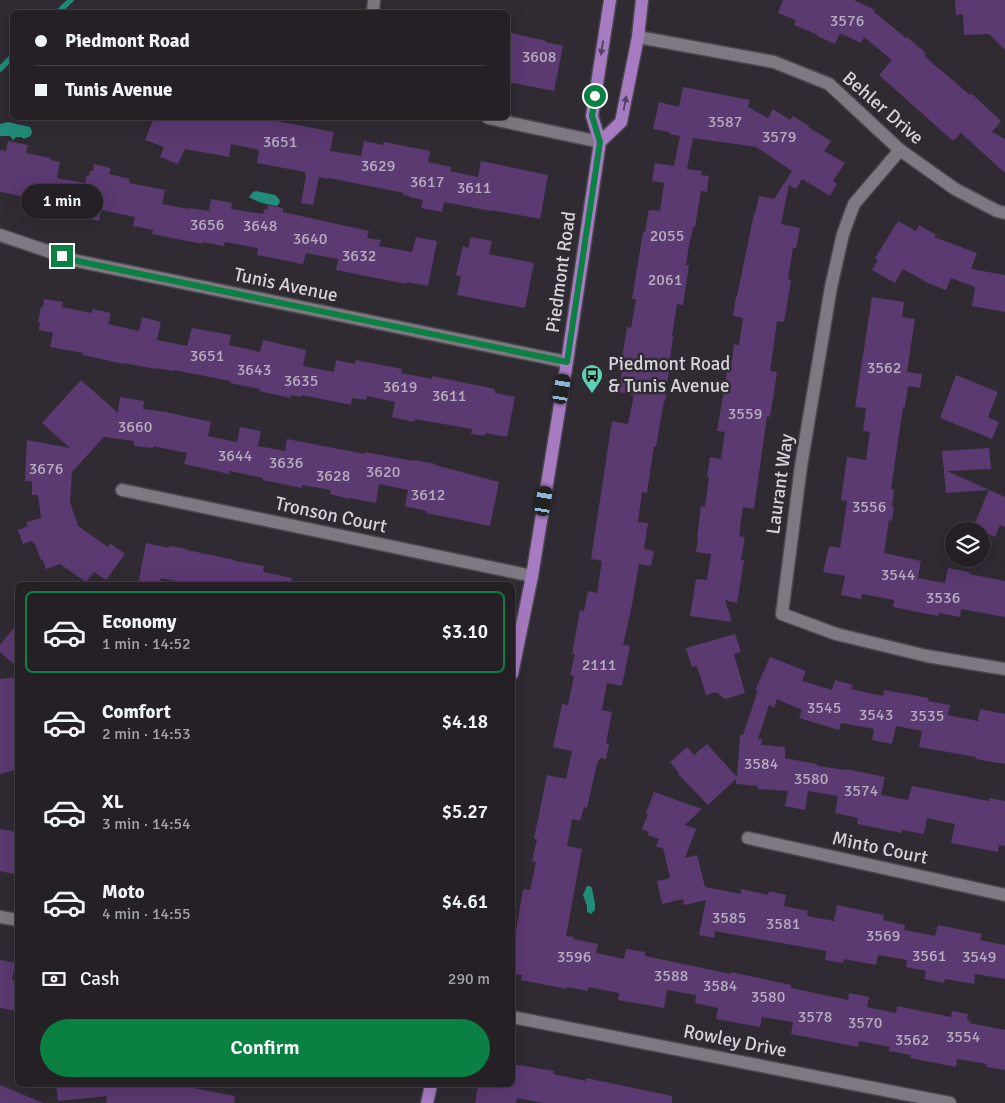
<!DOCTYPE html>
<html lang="en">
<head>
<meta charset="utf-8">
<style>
	body { margin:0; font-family:Signika,sans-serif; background:#302d32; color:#f1f3f6; height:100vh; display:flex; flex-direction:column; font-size:19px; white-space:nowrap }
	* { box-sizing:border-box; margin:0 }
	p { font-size:16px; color:#a3a3a7 }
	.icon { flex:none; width:28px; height:28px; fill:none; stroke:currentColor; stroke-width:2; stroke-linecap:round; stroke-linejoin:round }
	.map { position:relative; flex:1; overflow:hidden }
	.side { position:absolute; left:15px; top:582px; width:500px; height:505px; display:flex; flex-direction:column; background:#242026; border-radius:8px; box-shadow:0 5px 20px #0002,0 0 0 1px #413e43 }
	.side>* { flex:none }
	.top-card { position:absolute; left:10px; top:10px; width:500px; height:110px; border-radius:8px; box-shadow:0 5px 20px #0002,0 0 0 1px #413e43; display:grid; align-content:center; height:110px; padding:0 25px; background:#242026 }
	.fabs { position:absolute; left:945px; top:522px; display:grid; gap:10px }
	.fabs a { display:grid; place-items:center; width:45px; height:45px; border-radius:50%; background:#242026; box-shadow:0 5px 20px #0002,0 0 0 1px #413e43; font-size:25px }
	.end { position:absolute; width:22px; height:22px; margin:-11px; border:6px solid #0b8043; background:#fff; box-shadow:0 0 0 2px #fff }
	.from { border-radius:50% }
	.bubble { position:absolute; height:35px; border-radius:18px; background:#242026; box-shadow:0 5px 20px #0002,0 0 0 1px #413e43; font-size:16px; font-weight:600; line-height:35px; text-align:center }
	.car { position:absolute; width:15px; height:30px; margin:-15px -8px; border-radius:6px; box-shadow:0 0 4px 1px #0007; background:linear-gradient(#222 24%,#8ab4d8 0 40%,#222 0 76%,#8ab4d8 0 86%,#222 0) }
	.top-card b { display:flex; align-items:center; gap:18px; height:48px; font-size:19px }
	.top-card b+b { border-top:1px solid #413e43 }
	.top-card i { width:12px; height:12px; background:#f1f3f6 }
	ul { padding:9px 0 0; list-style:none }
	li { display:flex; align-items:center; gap:15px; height:82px; margin:0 10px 8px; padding:0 15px; border:2px solid transparent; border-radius:8px }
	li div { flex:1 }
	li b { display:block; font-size:19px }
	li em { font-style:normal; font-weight:600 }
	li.selected { border-color:#0b8043 }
	li>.icon { width:45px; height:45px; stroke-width:1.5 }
	.pay { display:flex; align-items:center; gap:12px; height:55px; padding:0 25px; font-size:19px }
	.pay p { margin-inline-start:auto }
	.primary-button { display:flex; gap:10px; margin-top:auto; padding:10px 25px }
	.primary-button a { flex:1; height:58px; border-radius:30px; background:#0b8043; color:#fff; font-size:20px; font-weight:600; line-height:58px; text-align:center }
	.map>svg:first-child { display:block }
	.water { fill:#218c79 }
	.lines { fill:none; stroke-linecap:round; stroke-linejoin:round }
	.stream { stroke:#218c79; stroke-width:5.5 }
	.building { fill:#5b3971 }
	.minor-casing { stroke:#49464c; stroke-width:15 }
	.major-casing { stroke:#49464c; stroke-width:15 }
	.minor { stroke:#7d7881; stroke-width:12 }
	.major { stroke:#a77bc2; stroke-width:12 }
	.oneway { fill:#54435e }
	.route { stroke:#0b8043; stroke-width:6 }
	.labels { text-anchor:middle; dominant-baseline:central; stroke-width:5; stroke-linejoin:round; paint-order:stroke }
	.number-label { font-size:16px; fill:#b7acbe }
	.street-label { font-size:19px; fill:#d6d3d8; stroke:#302b33 }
	.poi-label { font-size:19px; fill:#d6d3d8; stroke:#302b33; text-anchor:start }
</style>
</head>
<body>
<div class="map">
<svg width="1005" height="1103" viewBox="0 0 1005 1103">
	<rect width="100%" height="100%" fill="#302b33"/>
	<path class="water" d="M 8,122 L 30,127 L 32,131 C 31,139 28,136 24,139 L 21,137 L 16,137 L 13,140 L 10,136 L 0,136 L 0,124 Z
		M 256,191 L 275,195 L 279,199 L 280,202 L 277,206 C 266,204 259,203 249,197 L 253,192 Z
		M 587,886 L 590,886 L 592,888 L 595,904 L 595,910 L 591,914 L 587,912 L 587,906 L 583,895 Z"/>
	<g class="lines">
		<path class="stream" d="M 58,12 L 71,0
			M 0,69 L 12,57"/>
	</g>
	<path class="building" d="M 783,0 L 854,0 L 875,10 L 874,12 L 906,38 L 907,37 L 926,53 L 924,56 L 970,95 L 972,94 L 1001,121 L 992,132 L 1005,139 L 1005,173 L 961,133 L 953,141 L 879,75 L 892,60 L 864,37 L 861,43 L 840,33 L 835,44 L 817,36 L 818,35 L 794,25 L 796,20 L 778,13 Z
		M 955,0 L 1005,0 L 1005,50 L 989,34 L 964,35 L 963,14 L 956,15 Z
		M 508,32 L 546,41 L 546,42 L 563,46 L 554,91 L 508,82 Z
		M 683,87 L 750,100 L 748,107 L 768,118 L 773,109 L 790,120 L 793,116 L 809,126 L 808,127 L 831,141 L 824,151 L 845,163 L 833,181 L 837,184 L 830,196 L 802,179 L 796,189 L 789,185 L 781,224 L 800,228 L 796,248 L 793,248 L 788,279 L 791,280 L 784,322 L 777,321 L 770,371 L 777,372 L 770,417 L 767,416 L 754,509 L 743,507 L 739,536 L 745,537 L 741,560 L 744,560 L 737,603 L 725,600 L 732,622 L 690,616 L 696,579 L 707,580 L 711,554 L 696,552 L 698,539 L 697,539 L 701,506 L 705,507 L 709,477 L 707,477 L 710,457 L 721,459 L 725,432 L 717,431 L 729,361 L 732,361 L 734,344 L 739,345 L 743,318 L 733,316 L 736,296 L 737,296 L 754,214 L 755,214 L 759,196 L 774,199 L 792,171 L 756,147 L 693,138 L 687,169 L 702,171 L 701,175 L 709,176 L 707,192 L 701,191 L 695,227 L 693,227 L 691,239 L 690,239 L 686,265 L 689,265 L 683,305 L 677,304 L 672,336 L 673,336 L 665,401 L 664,401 L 656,447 L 654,446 L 647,493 L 642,492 L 638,522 L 648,523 L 644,549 L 654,551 L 651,566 L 639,564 L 631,610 L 623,645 L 630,646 L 622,686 L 607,683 L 602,710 L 612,712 L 606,743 L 609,744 L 606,759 L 600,758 L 599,761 L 598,760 L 587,808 L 584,807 L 580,821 L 572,819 L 567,846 L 582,849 L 566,936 L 574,937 L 574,939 L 598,944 L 596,953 L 624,959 L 626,949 L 645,952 L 645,956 L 731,974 L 731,972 L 791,985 L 791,988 L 848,1000 L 849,993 L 869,997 L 867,1007 L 896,1013 L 897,1006 L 951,1017 L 952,1011 L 968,1014 L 967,1020 L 970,1021 L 969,1023 L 1005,1030 L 1005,1070 L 986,1067 L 987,1064 L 957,1059 L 956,1067 L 910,1058 L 911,1055 L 889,1051 L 890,1047 L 859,1041 L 858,1047 L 791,1034 L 793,1022 L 762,1017 L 760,1027 L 716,1019 L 718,1008 L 695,1003 L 696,995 L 667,990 L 664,1008 L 618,1000 L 619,993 L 588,987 L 588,991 L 567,987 L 567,989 L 521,980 L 522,975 L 512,974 L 512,931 L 516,932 L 523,889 L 530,890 L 536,862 L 532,861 L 537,839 L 534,839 L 547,775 L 566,779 L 572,751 L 553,747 L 562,704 L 568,705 L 574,676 L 570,675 L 575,654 L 572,654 L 580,610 L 584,611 L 588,591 L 597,593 L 602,561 L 591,559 L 612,421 L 628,424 L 634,395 L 619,392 L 622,371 L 620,370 L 627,327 L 631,328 L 636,299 L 632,299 L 643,232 L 645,232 L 649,210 L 660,211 L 664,183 L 652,181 L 655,163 L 674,166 L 680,136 L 670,134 L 670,132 L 653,129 L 659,102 L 679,107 Z
		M 154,118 L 261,118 L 334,132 L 330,151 L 361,156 L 364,141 L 383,145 L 384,142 L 430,151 L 428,162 L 451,167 L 450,171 L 478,177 L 481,161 L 548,175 L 540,219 L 492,210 L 491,211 L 444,202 L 442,212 L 421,208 L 423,200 L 409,197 L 409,196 L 403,195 L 404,193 L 329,178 L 328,179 L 319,177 L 313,205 L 301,203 L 306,175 L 305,175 L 305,172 L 257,163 L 259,150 L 231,144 L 229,157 L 185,149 L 178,164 L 160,157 L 164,147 L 145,140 Z
		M 8,141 L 28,145 L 26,153 L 51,158 L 50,160 L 60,162 L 57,178 L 85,183 L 87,175 L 89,176 L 90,171 L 93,171 L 94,164 L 111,168 L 109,174 L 130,179 L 129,183 L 165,190 L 162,204 L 189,209 L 189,208 L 209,211 L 211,199 L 232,203 L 231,209 L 263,214 L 264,209 L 267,210 L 268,205 L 283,208 L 283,212 L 369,231 L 367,238 L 381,240 L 379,246 L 412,252 L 416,237 L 437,241 L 428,286 L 407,282 L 406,284 L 336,270 L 338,259 L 306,253 L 303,264 L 257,255 L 258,248 L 225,242 L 224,246 L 202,242 L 202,244 L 152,234 L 153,230 L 133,226 L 135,217 L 101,210 L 99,221 L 80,217 L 80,215 L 50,209 L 51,207 L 30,202 L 31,198 L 0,192 L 0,150 L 6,151 Z
		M 898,221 L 916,231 L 919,225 L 936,235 L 934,237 L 977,253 L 971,269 L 1005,275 L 1005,312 L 972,306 L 975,287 L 951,278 L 946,290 L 928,283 L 903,269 L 895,283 L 872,270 L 878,260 L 875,258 Z
		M 471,237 L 492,241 L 489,254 L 534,263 L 525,308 L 457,295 L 461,276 L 456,275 L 463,246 L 468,248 Z
		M 872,297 L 904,302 L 902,317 L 915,319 L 907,372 L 922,374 L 920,388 L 908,386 L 905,407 L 903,407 L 891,489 L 894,490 L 892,506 L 894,507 L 892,521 L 889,520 L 884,553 L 921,561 L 918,578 L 945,583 L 948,568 L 969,572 L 969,574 L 1005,581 L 1005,617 L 961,609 L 960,617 L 939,613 L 938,616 L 893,607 L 894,600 L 862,594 L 861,599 L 841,595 L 845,576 L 823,572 L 829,546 L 840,548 L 847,501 L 841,500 L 847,457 L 866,460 L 870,432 L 863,431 L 866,408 L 855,407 Z
		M 44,299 L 63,302 L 62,307 L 92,313 L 92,309 L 111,313 L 108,324 L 139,331 L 142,317 L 161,322 L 157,340 L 187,346 L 192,328 L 231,335 L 229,345 L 260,352 L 263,340 L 306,350 L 303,366 L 334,372 L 336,360 L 355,364 L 356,360 L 402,369 L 401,373 L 432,379 L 432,376 L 495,389 L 495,393 L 515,397 L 507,437 L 485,433 L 485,436 L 471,434 L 472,429 L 415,419 L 414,422 L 392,417 L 395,402 L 367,396 L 366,400 L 352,398 L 351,405 L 302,395 L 301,397 L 291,395 L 290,398 L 259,391 L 260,389 L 230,383 L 230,381 L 174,370 L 173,371 L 156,368 L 156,369 L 123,363 L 123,364 L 83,355 L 83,353 L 50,347 L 53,333 L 39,330 L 40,322 L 38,322 L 41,307 L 43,307 Z
		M 956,375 L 998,392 L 988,417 L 999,422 L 992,439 L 940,418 Z
		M 81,380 L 118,413 L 120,397 L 144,401 L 143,409 L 166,412 L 211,422 L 208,436 L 237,442 L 240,427 L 261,431 L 258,446 L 285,451 L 287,439 L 365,454 L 365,452 L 413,461 L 414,460 L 436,464 L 435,465 L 499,482 L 490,526 L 426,513 L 426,511 L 405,506 L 408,490 L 379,484 L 376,503 L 349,498 L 349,499 L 330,494 L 331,490 L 302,485 L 302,488 L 262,480 L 263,478 L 230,471 L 229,474 L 184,464 L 187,453 L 153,446 L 153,448 L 134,446 L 134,441 L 104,437 L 72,472 L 70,502 L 78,526 L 108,547 L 110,543 L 125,554 L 106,580 L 94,572 L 86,582 L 60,564 L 46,569 L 43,560 L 41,560 L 35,544 L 34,544 L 32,541 L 23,544 L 18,530 L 28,526 L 26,522 L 41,518 L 38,495 L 32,495 L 32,481 L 25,481 L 27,440 L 70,448 L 42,423 Z
		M 989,448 L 991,469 L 947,471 L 1005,497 L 1005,527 L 1000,525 L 995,537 L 973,527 L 989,490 L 946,493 L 942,451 Z
		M 146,543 L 169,548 L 170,546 L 188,549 L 187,550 L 235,560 L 235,561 L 264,566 L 263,572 L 292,578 L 291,585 L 196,585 L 161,578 L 160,585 L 138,585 Z
		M 17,624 L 17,667 L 0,652 L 0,645 Z
		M 735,634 L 741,652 L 734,654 L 745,693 L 725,699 L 716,692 L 706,695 L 697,666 L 692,667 L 686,648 Z
		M 770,657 L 806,671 L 802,681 L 832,690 L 835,680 L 853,685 L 851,689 L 883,696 L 884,690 L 929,698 L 928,701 L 950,705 L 948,715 L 978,721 L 980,709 L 1005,714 L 1005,764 L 975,759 L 976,757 L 919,747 L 922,731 L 896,726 L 892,744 L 872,740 L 874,729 L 841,723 L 839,730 L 799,718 L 802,710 L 777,699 L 774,708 L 769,705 L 758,739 L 762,739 L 761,745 L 785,747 L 785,758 L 817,764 L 817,766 L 846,770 L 846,769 L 885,777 L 881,795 L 908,800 L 912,786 L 989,801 L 990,798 L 1005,801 L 1005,846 L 999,845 L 998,852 L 951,843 L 955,824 L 927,818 L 924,834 L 902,830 L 902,833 L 857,824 L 858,818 L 835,813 L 838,796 L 808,791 L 805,810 L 785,806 L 788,791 L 758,789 L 758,786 L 736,784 L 736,779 L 708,805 L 678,774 L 679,773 L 670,762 L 687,747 L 694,755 L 707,744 L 737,777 L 740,735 L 743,735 L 758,690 L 755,691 Z
		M 17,677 L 18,769 L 0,774 L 0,679 Z
		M 654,792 L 702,809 L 685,825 L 696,829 L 685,858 L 697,855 L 705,887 L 741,894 L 741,889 L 768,895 L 769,891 L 786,895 L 784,906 L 808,911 L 807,916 L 834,921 L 837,905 L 884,915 L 883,920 L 905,925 L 904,930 L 935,936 L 938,925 L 982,934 L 980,940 L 1005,945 L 1005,979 L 975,974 L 974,984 L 945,979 L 944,983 L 924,979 L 926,971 L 906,967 L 907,960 L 878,955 L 876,965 L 844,959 L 843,963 L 825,960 L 826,951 L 720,932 L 715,931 L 714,938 L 699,935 L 706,900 L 684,905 L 683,899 L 662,904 L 657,881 L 670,878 L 663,848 L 656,847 L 659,839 L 648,835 L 649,832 L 642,829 L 648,814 L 646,813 Z
		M 0,829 L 18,832 L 18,875 L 0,871 Z
		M 0,960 L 15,963 L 12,980 L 15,981 L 15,983 L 18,984 L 18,1011 L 0,1008 Z
		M 512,1064 L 554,1071 L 553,1074 L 586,1081 L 586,1078 L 672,1096 L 672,1103 L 543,1103 L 517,1098 L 516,1103 L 475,1103 L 478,1085 L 512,1085 Z
		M 0,1085 L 43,1103 L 0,1103 Z
		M 56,1085 L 177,1085 L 235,1096 L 234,1103 L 106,1103 L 107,1096 L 58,1101 Z"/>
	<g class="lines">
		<g class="minor-casing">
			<path id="minor" d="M 373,12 L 374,0
				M 638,37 L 774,62 L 829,84 L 900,150 L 955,189 L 997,211 L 1005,213
				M 488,118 L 600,142
				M 900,150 L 854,204 L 843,234 L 831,287 L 801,466 L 782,614 L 836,634 L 927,656 L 1005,669
				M 0,235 L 77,261 L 567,362
				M 122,490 L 532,576
				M 748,838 L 1005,895
				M 0,917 L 18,920
				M 512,1017 L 950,1103"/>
		</g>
		<g class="major-casing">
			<path id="major" d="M 600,142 L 621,122 L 638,37 L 642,0
				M 512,674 L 532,576 L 567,362 L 600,142 L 592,116 L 610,0
				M 427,1103 L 431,1085"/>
		</g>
		<use href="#minor" class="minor"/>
		<use href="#major" class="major"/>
	</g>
	<defs><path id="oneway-solid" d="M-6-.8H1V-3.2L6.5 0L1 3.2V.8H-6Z" transform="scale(1.25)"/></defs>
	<g class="oneway">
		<use href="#oneway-solid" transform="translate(602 48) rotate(99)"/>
		<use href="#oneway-solid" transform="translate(625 103) rotate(-79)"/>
	</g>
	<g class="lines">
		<path class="route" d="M 62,256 L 77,261 L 567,362 L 600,142 L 592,116 L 595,96"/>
	</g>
	<defs>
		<g id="bus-pin" transform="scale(1.125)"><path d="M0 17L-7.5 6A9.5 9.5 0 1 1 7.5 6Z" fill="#5eceb7" stroke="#302b33"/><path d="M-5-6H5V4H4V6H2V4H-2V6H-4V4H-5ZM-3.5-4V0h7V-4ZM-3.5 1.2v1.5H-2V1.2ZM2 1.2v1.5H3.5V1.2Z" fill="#111"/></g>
	</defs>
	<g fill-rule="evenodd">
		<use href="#bus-pin" x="592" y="375"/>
	</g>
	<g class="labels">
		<g class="number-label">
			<text x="847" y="21">3576</text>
			<text x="539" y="57">3608</text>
			<text x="725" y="122">3587</text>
			<text x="779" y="137">3579</text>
			<text x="280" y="142">3651</text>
			<text x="378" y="166">3629</text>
			<text x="427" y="182">3617</text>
			<text x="474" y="188">3611</text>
			<text x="207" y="225">3656</text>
			<text x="260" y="226">3648</text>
			<text x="667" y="236">2055</text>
			<text x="310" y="239">3640</text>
			<text x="359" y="256">3632</text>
			<text x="665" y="280">2061</text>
			<text x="207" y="356">3651</text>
			<text x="884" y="368">3562</text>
			<text x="254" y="370">3643</text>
			<text x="301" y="381">3635</text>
			<text x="400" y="387">3619</text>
			<text x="449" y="396">3611</text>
			<text x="745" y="414">3559</text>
			<text x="135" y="427">3660</text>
			<text x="235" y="456">3644</text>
			<text x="286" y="463">3636</text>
			<text x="46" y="469">3676</text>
			<text x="383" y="472">3620</text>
			<text x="333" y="476">3628</text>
			<text x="428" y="495">3612</text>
			<text x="869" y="507">3556</text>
			<text x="898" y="575">3544</text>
			<text x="943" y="598">3536</text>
			<text x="599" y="665">2111</text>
			<text x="824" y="708">3545</text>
			<text x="876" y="715">3543</text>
			<text x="927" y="716">3535</text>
			<text x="761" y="764">3584</text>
			<text x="811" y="779">3580</text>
			<text x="861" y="791">3574</text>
			<text x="729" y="918">3585</text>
			<text x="783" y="924">3581</text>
			<text x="883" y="936">3569</text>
			<text x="929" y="956">3561</text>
			<text x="574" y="957">3596</text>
			<text x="979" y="957">3549</text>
			<text x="671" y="976">3588</text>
			<text x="720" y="986">3584</text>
			<text x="768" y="997">3580</text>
			<text x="815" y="1017">3578</text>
			<text x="865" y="1023">3570</text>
			<text x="963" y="1037">3554</text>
			<text x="912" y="1040">3562</text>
		</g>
		<g class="street-label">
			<text transform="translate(883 108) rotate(41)">Behler Drive</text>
			<text transform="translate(561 272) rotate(-82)">Piedmont Road</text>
			<text transform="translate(286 285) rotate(12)">Tunis Avenue</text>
			<text transform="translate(780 484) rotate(-82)">Laurant Way</text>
			<text transform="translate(331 515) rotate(12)">Tronson Court</text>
			<text transform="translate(880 848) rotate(12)">Minto Court</text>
			<text transform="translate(735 1041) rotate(11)">Rowley Drive</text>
		</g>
		<g class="poi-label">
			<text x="608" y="364">Piedmont Road<tspan x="608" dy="22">&amp; Tunis Avenue</tspan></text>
		</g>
	</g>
</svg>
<div class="fabs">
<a><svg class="icon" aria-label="layers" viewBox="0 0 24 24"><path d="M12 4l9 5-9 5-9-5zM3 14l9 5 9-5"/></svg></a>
</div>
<i class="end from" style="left:595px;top:96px"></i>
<i class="end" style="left:62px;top:256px"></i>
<div class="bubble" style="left:21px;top:184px;width:82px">1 min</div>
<i class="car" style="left:562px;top:389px;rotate:10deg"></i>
<i class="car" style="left:544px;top:501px;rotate:9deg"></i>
<div class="top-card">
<b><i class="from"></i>Piedmont Road</b>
<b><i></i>Tunis Avenue</b>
</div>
<section class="side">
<ul>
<li class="selected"><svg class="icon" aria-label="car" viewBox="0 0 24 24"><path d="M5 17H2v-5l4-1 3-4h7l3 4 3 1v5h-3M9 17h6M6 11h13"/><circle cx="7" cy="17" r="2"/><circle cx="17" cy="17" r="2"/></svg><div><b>Economy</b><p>1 min · 14:52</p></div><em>$3.10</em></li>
<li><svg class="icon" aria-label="car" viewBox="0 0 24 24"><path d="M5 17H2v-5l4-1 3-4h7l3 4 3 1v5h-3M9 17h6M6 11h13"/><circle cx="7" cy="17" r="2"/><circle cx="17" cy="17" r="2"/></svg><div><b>Comfort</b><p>2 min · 14:53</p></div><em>$4.18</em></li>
<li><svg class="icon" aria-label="car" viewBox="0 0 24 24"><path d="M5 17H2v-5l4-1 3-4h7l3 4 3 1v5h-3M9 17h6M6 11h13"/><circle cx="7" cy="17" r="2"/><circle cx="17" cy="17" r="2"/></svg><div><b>XL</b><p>3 min · 14:54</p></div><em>$5.27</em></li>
<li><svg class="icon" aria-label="car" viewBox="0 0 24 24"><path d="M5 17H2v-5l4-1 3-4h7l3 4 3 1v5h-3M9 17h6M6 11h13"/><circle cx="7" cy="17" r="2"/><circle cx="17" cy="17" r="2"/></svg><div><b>Moto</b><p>4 min · 14:55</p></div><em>$4.61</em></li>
</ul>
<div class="pay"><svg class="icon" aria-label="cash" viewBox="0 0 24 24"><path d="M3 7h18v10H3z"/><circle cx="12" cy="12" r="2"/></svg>Cash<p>290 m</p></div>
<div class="primary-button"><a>Confirm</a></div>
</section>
</div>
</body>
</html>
